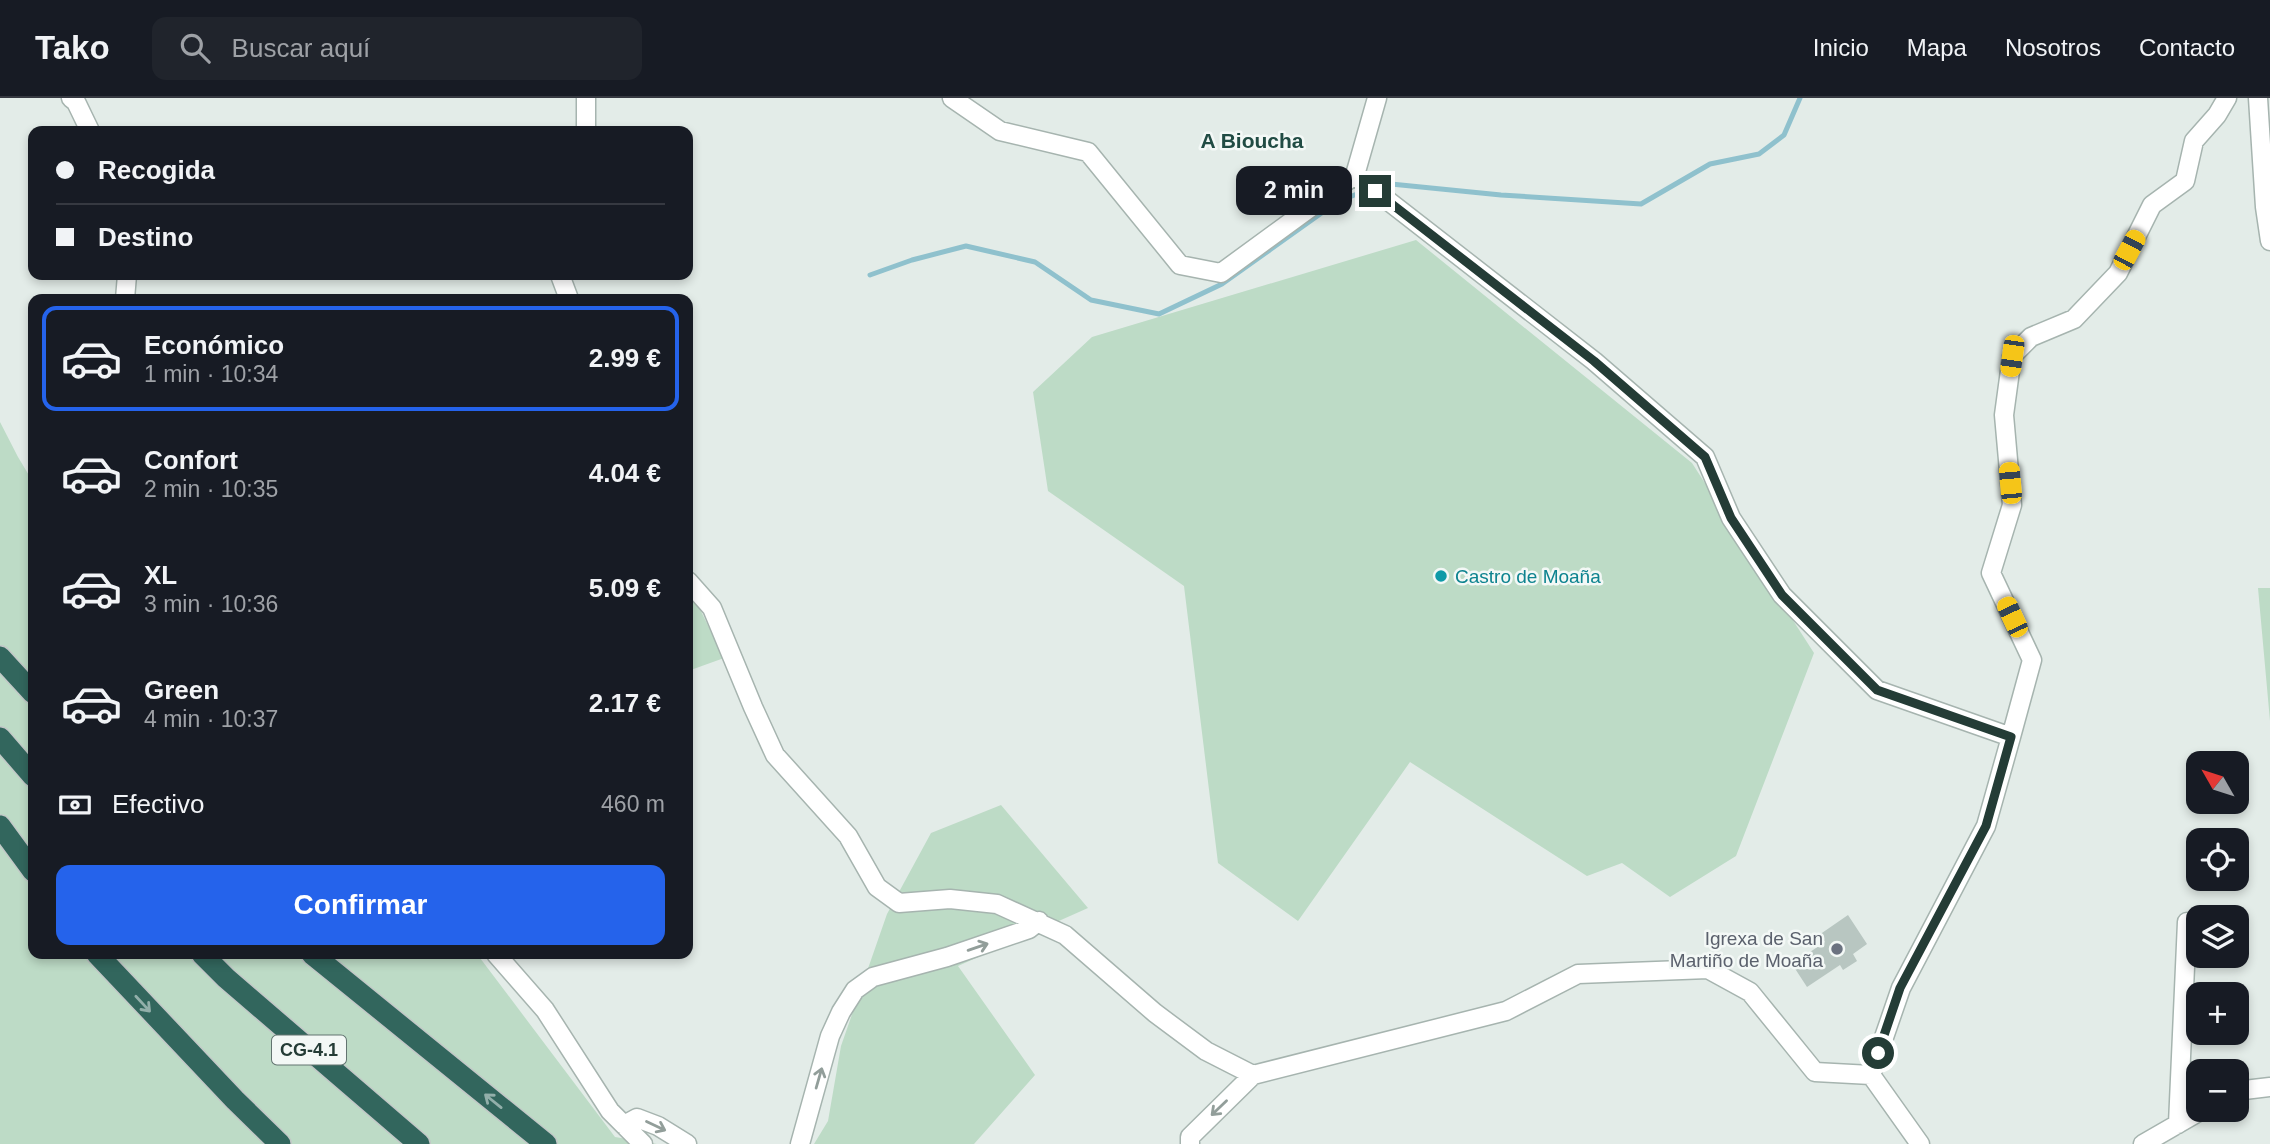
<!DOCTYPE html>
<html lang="es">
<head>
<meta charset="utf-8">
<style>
	body { margin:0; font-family:Arial,sans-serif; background:#20242c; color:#f1f3f6; height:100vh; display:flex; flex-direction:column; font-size:26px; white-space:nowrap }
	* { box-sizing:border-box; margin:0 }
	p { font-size:23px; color:#9ea1a6 }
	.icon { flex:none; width:38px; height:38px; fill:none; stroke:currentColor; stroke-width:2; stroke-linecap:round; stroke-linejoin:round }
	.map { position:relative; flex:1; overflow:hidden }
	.side { position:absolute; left:28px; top:196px; width:665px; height:665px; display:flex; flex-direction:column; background:#171b24; border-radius:14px; box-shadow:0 4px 10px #0003 }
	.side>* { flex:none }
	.banner { position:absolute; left:28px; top:28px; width:665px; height:154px; border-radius:14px; box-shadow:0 4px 10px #0003; display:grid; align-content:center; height:154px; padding:0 28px; background:#171b24 }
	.needle { width:46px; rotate:309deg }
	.fabs { position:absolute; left:2186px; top:653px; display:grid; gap:14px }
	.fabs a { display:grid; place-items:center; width:63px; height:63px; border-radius:14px; background:#171b24; box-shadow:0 4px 10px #0003; font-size:35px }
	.end { position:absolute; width:32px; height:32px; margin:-16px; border:9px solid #243c36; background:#fff; box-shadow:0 0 0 4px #fff }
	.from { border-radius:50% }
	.bubble { position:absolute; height:49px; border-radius:14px; background:#171b24; box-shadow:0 4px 10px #0003; font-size:23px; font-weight:700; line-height:49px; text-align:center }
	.car { position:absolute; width:21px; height:42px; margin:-21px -10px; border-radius:9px; box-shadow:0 0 5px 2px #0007; background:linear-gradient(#f5c518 24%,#345 0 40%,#f5c518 0 76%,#345 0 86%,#f5c518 0) }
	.banner b { display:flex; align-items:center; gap:24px; height:66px; font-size:26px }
	.banner b+b { border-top:2px solid #363941 }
	.banner i { width:18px; height:18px; background:#f1f3f6 }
	ul { padding:12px 0 0; list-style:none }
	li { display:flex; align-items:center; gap:21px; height:105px; margin:0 14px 10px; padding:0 14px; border:4px solid transparent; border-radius:14px }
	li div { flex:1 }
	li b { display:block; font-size:26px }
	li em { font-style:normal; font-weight:700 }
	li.active { border-color:#2563eb }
	li>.icon { width:63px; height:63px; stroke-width:1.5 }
	.pay { display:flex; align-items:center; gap:18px; height:77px; padding:0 28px; font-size:26px }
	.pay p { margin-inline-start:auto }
	.cta { display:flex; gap:14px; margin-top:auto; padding:14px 28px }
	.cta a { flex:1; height:80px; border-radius:14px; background:#2563eb; color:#fff; font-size:28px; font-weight:700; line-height:80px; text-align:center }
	header { display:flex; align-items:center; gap:42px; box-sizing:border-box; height:98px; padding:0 35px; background:#171b24; border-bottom:2px solid #363941 }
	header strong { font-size:33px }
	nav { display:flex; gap:38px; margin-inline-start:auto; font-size:24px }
	.search { width:490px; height:63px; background:#20242c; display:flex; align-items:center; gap:18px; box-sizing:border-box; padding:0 24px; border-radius:14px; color:#9ea1a6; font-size:26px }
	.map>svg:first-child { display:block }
	.green { fill:#bddbc6 }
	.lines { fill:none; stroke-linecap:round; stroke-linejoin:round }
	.stream { stroke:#8fc1cd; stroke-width:5 }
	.building { fill:#b8c6c1 }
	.street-casing { stroke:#a6b4af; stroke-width:21 }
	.highway-casing { stroke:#c2c8c7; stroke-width:24 }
	.street { stroke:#fff; stroke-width:18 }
	.highway { stroke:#32665d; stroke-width:21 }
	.oneway { stroke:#929e9a }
	.oneway2 { stroke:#92afaa }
	.route { stroke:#243c36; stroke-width:9 }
	.culture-dot { fill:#0f9aa8; stroke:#f3f8f6; stroke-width:2.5 }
	.worship-dot { fill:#6b7280; stroke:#f3f8f6; stroke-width:2.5 }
	.labels { text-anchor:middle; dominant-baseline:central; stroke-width:5; stroke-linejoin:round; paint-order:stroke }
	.shield { fill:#f3f8f6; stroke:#627470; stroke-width:2 }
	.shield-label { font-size:18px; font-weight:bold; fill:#243c36 }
	.culture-label { font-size:19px; fill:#0d838f; stroke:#f3f8f6; text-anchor:start }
	.worship-label { font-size:19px; fill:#5b616d; stroke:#f3f8f6; text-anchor:end }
	.neighbourhood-label { font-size:21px; font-weight:bold; fill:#214c44; stroke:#f3f8f6 }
</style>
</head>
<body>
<header>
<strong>Tako</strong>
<div class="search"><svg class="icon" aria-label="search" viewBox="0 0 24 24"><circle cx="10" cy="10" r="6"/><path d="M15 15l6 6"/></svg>Buscar aquí</div>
<nav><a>Inicio</a><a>Mapa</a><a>Nosotros</a><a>Contacto</a></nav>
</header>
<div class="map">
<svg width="2270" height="1046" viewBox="0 0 2270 1046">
	<rect width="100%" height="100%" fill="#e3ece8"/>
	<path class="green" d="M 1416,142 L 1692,365 L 1814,555 L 1736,758 L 1670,799 L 1622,765 L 1587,778 L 1410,664 L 1298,823 L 1218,765 L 1184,488 L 1048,393 L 1033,294 L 1092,239 Z
		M 0,324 L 18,359 L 33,384 L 33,856 L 477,856 L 615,1039 L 657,1046 L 0,1046 Z
		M 2258,490 L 2270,490 L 2270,623 Z
		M 688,493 L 694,499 L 724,560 L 688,573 Z
		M 1001,707 L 1088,810 L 958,868 L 1035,977 L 974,1046 L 814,1046 L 828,1023 L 841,948 L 887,816 L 931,735 Z"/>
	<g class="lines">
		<path class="stream" d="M 1381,85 L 1501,97 L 1641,106 L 1710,66 L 1759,56 L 1784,37 L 1800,0
			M 870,177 L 912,162 L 966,148 L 1035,164 L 1091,202 L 1159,216 L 1222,186 L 1337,104 L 1357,96"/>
	</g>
	<path class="building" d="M 1848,817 L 1867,846 L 1853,856 L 1857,863 L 1843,872 L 1840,867 L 1807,889 L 1792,866 L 1825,844 L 1819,837 Z"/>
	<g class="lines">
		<g class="street-casing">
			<path id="street" d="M 71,0 L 76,4 L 90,33
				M 952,0 L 1000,33 L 1088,54 L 1180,167 L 1221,175 L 1355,77 L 1377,0
				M 2258,0 L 2265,109 L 2270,143
				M 586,33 L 586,0
				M 1355,77 L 1594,263 L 1705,359 L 1731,420 L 1782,497 L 1877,592 L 2011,639 L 1986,728 L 1901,890 L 1871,977
				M 560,177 L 569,201
				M 125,201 L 127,177
				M 688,483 L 712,510 L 753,609 L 775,657 L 848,738 L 877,789 L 899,805 L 950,801 L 997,806 L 1065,837 L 1155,915 L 1206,953 L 1253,977
				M 2011,639 L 2032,562 L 1991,475 L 2012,407 L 2004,317 L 2012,258 L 2031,239 L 2074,221 L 2118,175 L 2152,107 L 2185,83 L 2194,43 L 2217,17 L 2227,0
				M 496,856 L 545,912 L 610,1013 L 643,1046
				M 1871,977 L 1920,1046
				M 2236,993 L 2270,989
				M 2178,1026 L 2187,824
				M 624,1027 L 637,1020 L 658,1028 L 687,1046
				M 800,1046 L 830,938 L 841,914 L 855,892 L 873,879 L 947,859 L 1029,831 L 1039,823
				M 1190,1046 L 1190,1039 L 1253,977 L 1506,913 L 1578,876 L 1708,871 L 1750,894 L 1815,974 L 1871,977
				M 2143,1046 L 2202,1012"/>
		</g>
		<g class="highway-casing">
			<path id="highway" d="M 0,559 L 33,595
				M 0,640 L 33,678
				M 0,728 L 33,773
				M 97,856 L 235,1002 L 280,1046
				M 202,856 L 226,880 L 419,1046
				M 312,856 L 546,1046"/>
		</g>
		<use href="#street" class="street"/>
		<use href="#highway" class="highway"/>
	</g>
	<defs><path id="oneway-shaft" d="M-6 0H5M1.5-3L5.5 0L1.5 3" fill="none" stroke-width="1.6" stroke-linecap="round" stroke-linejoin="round" transform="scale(1.75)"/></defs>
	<g class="oneway">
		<use href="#oneway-shaft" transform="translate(978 849) rotate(-19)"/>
		<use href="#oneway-shaft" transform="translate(819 980) rotate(-74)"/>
		<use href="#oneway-shaft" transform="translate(1219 1010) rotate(136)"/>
		<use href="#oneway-shaft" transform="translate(656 1028) rotate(25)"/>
	</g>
	<g class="oneway2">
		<use href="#oneway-shaft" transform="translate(143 906) rotate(47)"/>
		<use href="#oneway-shaft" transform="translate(493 1003) rotate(-141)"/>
	</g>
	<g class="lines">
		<path class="route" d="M 1375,93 L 1594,263 L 1705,359 L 1731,420 L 1782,497 L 1877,592 L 2011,639 L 1986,728 L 1900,890 L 1878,955"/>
	</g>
	<circle class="culture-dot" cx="1441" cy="478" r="7"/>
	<circle class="worship-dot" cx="1837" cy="851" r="7"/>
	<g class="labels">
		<rect class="shield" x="272" y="937.5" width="74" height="29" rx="5"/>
		<g class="shield-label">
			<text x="309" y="952">CG-4.1</text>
		</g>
		<g class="culture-label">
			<text x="1455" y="478">Castro de Moaña</text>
		</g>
		<g class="worship-label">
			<text x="1823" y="840">Igrexa de San<tspan x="1823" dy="22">Martiño de Moaña</tspan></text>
		</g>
		<g class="neighbourhood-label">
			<text x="1252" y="42">A Bioucha</text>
		</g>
	</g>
</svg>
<div class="fabs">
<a><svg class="needle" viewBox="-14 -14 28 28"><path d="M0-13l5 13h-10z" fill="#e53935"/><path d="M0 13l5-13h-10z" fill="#9ea1a6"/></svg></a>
<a><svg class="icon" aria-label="locate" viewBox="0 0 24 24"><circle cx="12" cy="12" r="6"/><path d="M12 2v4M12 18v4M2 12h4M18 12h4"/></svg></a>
<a><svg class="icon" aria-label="layers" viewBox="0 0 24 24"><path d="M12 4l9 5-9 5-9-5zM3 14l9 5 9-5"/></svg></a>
<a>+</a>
<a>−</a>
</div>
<i class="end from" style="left:1878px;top:955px"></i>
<i class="end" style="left:1375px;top:93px"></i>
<div class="bubble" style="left:1236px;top:68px;width:116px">2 min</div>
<i class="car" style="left:2129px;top:152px;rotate:28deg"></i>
<i class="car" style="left:2012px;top:258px;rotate:188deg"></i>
<i class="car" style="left:2010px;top:385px;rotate:355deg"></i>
<i class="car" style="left:2012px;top:519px;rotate:335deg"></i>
<div class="banner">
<b><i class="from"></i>Recogida</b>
<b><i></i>Destino</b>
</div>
<section class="side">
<ul>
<li class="active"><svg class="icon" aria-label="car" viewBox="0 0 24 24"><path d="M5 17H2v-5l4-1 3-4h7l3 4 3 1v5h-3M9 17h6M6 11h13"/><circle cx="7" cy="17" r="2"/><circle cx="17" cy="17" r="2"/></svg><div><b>Económico</b><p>1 min · 10:34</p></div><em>2.99 €</em></li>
<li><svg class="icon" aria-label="car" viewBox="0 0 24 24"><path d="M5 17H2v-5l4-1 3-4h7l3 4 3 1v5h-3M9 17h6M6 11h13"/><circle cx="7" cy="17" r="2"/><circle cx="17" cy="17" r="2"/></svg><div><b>Confort</b><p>2 min · 10:35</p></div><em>4.04 €</em></li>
<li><svg class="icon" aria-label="car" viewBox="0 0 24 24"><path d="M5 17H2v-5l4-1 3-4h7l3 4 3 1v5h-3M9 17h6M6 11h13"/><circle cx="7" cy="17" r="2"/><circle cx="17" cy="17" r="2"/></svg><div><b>XL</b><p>3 min · 10:36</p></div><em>5.09 €</em></li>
<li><svg class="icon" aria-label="car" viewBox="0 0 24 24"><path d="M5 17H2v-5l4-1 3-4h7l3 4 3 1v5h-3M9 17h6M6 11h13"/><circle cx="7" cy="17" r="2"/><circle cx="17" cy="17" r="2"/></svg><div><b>Green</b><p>4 min · 10:37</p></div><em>2.17 €</em></li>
</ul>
<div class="pay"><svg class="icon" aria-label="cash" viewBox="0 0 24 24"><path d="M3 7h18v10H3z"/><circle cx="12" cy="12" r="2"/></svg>Efectivo<p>460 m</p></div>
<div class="cta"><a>Confirmar</a></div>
</section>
</div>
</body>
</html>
